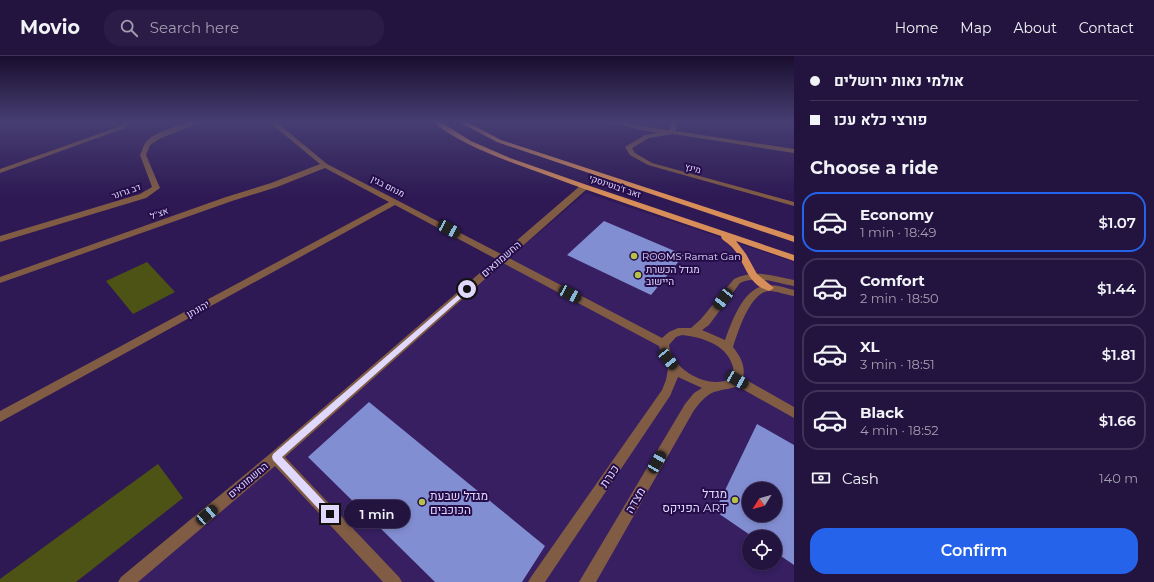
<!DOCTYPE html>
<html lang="en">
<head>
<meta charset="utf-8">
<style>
	body { margin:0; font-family:Montserrat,Heebo,sans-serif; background:#2a1c46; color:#f1f3f6; height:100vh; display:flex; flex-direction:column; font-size:15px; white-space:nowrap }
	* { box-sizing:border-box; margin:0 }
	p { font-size:13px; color:#a29eb0 }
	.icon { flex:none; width:22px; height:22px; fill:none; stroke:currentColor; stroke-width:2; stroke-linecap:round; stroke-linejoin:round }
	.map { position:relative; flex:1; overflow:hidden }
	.panel { display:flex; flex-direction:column; background:#22133f; width:360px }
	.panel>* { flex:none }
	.banner { display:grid; align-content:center; height:88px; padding:0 16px; background:#22133f }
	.needle { width:26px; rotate:233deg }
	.fabs { position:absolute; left:742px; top:426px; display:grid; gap:8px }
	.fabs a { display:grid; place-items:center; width:40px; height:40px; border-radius:50%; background:#22133f; box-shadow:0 2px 6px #0003,0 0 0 1px #3f3259; font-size:20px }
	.end { position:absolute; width:18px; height:18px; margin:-9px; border:5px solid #e0d8fd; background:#111; box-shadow:0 0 0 2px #111 }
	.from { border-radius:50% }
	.bubble { position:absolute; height:28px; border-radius:14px; background:#22133f; box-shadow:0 2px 6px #0003,0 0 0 1px #3f3259; font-size:13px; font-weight:600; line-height:28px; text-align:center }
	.car { position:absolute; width:12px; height:24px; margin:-12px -6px; border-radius:5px; box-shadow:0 0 3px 1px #0007; background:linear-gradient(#222 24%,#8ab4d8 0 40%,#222 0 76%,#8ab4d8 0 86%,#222 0) }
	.banner b { display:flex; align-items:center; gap:14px; height:38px; font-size:15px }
	.banner b+b { border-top:1px solid #3f3259 }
	.banner i { width:10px; height:10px; background:#f1f3f6 }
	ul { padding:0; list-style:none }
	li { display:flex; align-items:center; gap:12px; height:60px; margin:0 8px 6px; padding:0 8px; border:2px solid #3f3259; border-radius:16px }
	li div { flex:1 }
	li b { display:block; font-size:15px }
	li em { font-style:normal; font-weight:600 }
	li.active { border-color:#2563eb }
	li>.icon { width:36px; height:36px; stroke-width:1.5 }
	h2 { padding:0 16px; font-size:18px; line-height:48px }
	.pay { display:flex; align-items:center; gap:10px; height:44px; padding:0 16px; font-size:15px }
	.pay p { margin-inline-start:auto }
	.cta { display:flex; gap:8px; margin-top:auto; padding:8px 16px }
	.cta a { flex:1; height:46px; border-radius:16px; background:#2563eb; color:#fff; font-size:16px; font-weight:600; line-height:46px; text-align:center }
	header { display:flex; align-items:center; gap:24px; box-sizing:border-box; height:56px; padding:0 20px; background:#22133f; border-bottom:1px solid #3f3259 }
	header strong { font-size:19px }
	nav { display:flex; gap:22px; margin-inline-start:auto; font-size:14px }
	.search { width:280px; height:36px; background:#2a1c46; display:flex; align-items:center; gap:10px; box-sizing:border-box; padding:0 14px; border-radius:16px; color:#a29eb0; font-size:15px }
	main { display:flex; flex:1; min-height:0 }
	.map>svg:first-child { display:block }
	.built { fill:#371f61; fill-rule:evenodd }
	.green { fill:#4c5314 }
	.building { fill:#828ed2; fill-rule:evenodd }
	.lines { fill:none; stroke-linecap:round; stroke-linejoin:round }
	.minor { fill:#805c44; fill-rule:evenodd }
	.major { fill:#d88e59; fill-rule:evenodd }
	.route { fill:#e0d8fd }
	.poi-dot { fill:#b4c24a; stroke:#250d49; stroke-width:1.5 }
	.labels { text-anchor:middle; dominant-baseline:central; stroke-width:4; stroke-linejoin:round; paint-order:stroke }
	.far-street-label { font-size:9px; fill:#e0d8fd; stroke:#250d49 }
	.poi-label { font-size:10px; fill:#e0d8fd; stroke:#250d49; text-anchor:start }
	.street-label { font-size:10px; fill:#e0d8fd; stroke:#250d49 }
	.near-street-label { font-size:12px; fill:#e0d8fd; stroke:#250d49 }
	.near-poi-label { font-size:12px; fill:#e0d8fd; stroke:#250d49; text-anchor:end }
</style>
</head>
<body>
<header>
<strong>Movio</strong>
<div class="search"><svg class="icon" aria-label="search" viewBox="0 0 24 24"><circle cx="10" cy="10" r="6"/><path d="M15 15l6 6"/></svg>Search here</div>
<nav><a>Home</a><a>Map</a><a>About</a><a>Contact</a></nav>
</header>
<main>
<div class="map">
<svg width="794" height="526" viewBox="0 0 794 526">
	<rect width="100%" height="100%" fill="#2e1954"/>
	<path class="built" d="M 586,137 L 794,206 L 794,526 L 127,526 ZM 749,433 L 775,433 L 775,459 L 749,459 ZM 749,481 L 775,481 L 775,507 L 749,507 Z"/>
	<path class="green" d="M 147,206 L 175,236 L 133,258 L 106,225 Z
		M 158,408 L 183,442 L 76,526 L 0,526 L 0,523 Z"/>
	<path class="building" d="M 604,165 L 684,199 L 651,239 L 567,199 Z
		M 369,346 L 545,490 L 522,526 L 435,526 L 308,401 Z
		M 757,368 L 794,389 L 794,509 L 775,496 L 775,481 L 753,481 L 715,455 ZM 749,433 L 775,433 L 775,459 L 749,459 Z"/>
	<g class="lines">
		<path class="minor" d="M 121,65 L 128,65 L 129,67 L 125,72 L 0,117 L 0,113 L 121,70 L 123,67 Z
			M 194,65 L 205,65 L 161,82 L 150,89 L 146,99 L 160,132 L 146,142 L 0,186 L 0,180 L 140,138 L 152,131 L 140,99 C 142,95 143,91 145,87 C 156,74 179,70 194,65 Z
			M 268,65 L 275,65 L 327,108 L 501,198 L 581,129 L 587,129 L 587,133 L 509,202 L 662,282 L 669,276 L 678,272 L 691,272 L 701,263 L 734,223 C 755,213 772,220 794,224 L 794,230 C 776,227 758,219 740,227 L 709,269 L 702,274 L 725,284 C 732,265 744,229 769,229 C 777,229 786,232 794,234 L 794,240 C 786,239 777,235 769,235 C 750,236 738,276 733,291 C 740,300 746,310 743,322 L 794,351 L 794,362 L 737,330 C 731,333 725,333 718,335 C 707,337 699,347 693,356 L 596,526 L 579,526 L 685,348 L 694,337 L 702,332 L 678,321 L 670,340 L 545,526 L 528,526 L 531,521 L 662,334 L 666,324 L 668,313 L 662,302 L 659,290 L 503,207 L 285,401 L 399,521 L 402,526 L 383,526 L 275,410 L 138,526 L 118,526 L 121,521 L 271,397 L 496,203 L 395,149 L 0,366 L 0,355 L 389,146 L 325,112 L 277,131 L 232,145 L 0,227 L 0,221 L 226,141 L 271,127 L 320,108 ZM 682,279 C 701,281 725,288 732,308 C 734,313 734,318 730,323 C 708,334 671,313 669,289 L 676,281 Z
			M 599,65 C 623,65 646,72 670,74 L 670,65 L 676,65 L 676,75 L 794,93 L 794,97 L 673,78 L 649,82 L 632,92 L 635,97 L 652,107 L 794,146 L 794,150 L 648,109 L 630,99 L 625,91 L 645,79 L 658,77 Z"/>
		<path class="major" d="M 432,65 L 439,65 L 471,85 L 510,102 L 587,129 L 794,199 L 794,205 L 736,185 L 746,198 L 757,218 L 774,232 L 769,235 C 749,229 746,211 736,196 C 732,190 727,187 722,183 L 721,180 C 660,159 599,139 538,116 C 505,104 458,88 432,65 Z
			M 457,65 L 465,65 L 501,84 L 794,180 L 794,186 L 497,86 Z"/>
	</g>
	<linearGradient id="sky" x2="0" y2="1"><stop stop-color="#190e2e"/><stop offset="0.47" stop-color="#463e72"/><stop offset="1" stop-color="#463e72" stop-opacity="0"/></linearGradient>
	<rect width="794" height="139" fill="url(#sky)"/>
	<path class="route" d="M 467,231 L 470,233 L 469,235 L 282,401 L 333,455 L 334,458 L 333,461 L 330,462 L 326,461 L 273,404 L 272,401 L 273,398 Z"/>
	<g class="poi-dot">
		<circle cx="634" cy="200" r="4"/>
		<circle cx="638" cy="219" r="4"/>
		<circle cx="735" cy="444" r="4"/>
		<circle cx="422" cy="446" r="4"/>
	</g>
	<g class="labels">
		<g class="far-street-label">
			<text transform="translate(693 112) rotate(15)">מינץ</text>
			<text transform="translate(388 130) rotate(27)">מנחם בגין</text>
			<text transform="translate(615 130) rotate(19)">זאב ז'בוטינסקי</text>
			<text transform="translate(126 135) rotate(-19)">דב גרונר</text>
			<text transform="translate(159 157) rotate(-20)">אצ"ל</text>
		</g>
		<g class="poi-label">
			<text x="642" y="200">ROOMS Ramat Gan</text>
			<text x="646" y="213">מגדל הכשרת<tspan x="646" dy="12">היישוב</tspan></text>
		</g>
		<g class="street-label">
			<text transform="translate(501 203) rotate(-41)">החשמונאים</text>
			<text transform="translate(198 253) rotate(-29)">יהונתן</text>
			<text transform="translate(248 424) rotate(-40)">החשמונאים</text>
		</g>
		<g class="near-street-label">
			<text transform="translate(609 420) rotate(-56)">כנרת</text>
			<text transform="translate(635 444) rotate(-60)">מצדה</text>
		</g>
		<g class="near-poi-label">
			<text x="727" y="437">מגדל<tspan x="727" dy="14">הפניקס ART</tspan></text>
			<text x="430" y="439" text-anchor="start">מגדל שבעת<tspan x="430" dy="14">הכוכבים</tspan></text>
		</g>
	</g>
</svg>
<div class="fabs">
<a><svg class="needle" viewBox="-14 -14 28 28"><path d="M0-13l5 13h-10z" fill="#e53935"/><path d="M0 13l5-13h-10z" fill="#a29eb0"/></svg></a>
<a><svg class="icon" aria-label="locate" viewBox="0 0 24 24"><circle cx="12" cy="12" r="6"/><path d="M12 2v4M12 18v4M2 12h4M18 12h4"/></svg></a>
</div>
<i class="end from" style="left:467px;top:233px"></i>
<i class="end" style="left:330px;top:458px"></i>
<div class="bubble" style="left:344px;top:444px;width:66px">1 min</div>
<i class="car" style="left:449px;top:173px;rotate:118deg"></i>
<i class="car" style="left:570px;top:238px;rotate:118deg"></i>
<i class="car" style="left:723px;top:243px;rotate:218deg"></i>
<i class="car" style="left:668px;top:303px;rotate:141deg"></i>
<i class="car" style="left:737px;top:324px;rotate:120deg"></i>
<i class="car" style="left:657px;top:406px;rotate:30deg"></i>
<i class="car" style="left:207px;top:459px;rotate:50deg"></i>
</div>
<section class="panel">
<div class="banner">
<b><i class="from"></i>אולמי נאות ירושלים</b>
<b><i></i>פורצי כלא עכו</b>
</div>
<h2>Choose a ride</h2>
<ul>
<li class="active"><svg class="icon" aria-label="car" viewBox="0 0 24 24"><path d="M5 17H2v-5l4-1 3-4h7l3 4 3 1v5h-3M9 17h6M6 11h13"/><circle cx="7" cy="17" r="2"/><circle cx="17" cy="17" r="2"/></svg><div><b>Economy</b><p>1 min · 18:49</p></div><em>$1.07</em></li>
<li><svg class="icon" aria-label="car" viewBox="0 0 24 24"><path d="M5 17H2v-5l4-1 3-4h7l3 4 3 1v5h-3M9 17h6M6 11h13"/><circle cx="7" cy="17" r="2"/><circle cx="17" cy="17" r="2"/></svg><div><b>Comfort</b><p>2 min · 18:50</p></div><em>$1.44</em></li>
<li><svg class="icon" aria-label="car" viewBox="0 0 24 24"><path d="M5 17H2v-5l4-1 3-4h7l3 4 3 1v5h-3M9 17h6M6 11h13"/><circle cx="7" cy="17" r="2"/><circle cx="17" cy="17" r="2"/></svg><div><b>XL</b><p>3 min · 18:51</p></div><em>$1.81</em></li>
<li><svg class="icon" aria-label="car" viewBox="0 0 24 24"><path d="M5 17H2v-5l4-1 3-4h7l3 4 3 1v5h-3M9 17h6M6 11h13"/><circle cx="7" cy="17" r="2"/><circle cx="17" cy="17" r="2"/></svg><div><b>Black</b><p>4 min · 18:52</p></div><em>$1.66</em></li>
</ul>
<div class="pay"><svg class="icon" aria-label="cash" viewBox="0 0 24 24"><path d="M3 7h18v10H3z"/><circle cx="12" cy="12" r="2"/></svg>Cash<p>140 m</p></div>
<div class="cta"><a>Confirm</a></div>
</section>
</main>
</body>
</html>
